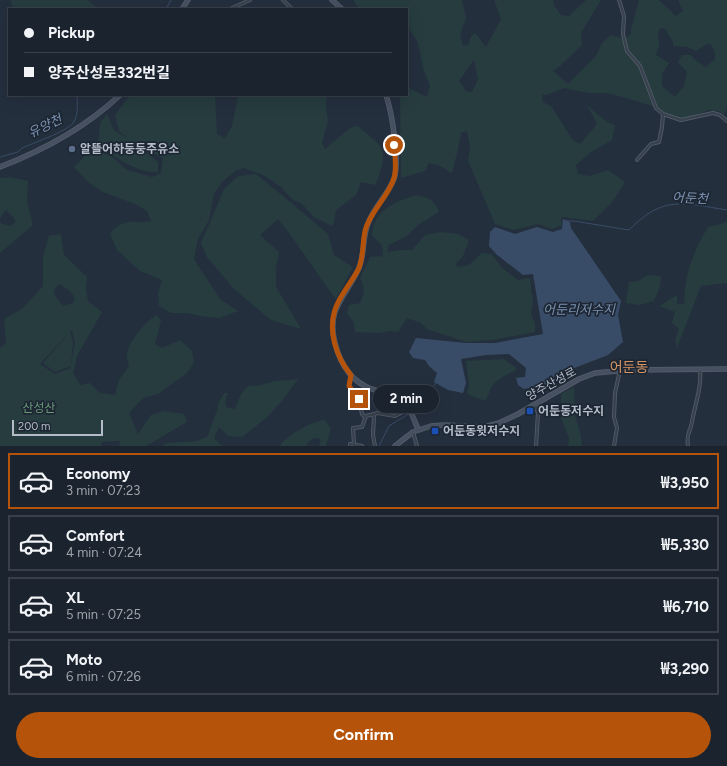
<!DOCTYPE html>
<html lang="en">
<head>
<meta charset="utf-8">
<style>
	body { margin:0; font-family:Figtree,"Noto Sans KR",sans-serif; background:#282f3a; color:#f1f3f6; height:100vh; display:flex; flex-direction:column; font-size:15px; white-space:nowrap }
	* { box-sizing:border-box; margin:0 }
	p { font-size:13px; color:#a0a4aa }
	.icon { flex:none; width:22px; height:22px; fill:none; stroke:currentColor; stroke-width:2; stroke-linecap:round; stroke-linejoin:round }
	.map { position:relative; height:446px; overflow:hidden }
	.drawer { display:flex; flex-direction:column; background:#1b232e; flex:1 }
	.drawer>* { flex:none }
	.guide { position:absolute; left:8px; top:8px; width:400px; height:88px; border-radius:0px; box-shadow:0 4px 16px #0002,0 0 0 1px #39404a; display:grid; align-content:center; height:88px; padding:0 16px; background:#1b232e }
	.scale { position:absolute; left:12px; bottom:10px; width:91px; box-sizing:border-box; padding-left:4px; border:2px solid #b4bcc9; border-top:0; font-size:11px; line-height:14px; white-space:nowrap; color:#b4bcc9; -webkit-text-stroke:3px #1d2633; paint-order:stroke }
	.end { position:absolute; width:18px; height:18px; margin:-9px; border:5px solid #b45309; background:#fff; box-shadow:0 0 0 2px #fff }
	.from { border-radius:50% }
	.bubble { position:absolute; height:28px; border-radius:14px; background:#1b232e; box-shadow:0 4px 16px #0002,0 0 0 1px #39404a; font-size:13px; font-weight:700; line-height:28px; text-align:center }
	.guide b { display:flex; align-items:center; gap:14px; height:38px; font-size:15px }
	.guide b+b { border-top:1px solid #39404a }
	.guide i { width:10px; height:10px; background:#f1f3f6 }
	ul { padding:7px 0 0; list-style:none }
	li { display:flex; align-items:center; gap:12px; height:56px; margin:0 8px 6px; padding:0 8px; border:2px solid #39404a; border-radius:0px }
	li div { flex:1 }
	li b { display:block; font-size:15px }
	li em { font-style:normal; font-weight:700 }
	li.current { border-color:#b45309 }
	li>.icon { width:36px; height:36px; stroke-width:1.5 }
	.primary-button { display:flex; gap:8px; margin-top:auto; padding:8px 16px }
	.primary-button a { flex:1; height:46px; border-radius:24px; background:#b45309; color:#fff; font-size:16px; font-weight:700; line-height:46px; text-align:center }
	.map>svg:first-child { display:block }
	.green { fill:#263c3f; fill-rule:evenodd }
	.water { fill:#394c67 }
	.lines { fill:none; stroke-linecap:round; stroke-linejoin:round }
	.stream { stroke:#394c67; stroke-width:1 }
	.street-casing { stroke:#565f6c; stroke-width:4 }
	.secondary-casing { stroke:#565f6c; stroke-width:5.5 }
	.street { stroke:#38414e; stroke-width:2.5 }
	.secondary { stroke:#465061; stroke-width:4 }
	.route { stroke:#b45309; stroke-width:5 }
	.service-dot { fill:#5c6f8a; stroke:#1d2633; stroke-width:1.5 }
	.transit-dot { fill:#1a4fb4; stroke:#1d2633; stroke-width:1.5 }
	.labels { text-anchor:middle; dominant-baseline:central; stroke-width:3.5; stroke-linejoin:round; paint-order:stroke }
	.poi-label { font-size:12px; font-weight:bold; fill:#b4bcc9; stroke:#1d2633; text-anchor:start }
	.street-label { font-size:12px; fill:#b4bcc9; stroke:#1d2633 }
	.park-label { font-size:12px; fill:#6b9a76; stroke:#1d2633 }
	.water-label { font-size:13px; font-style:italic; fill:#7c92b1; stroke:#1d2633 }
	.quarter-label { font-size:14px; fill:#d59563; stroke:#1d2633 }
</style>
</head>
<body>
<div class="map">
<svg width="727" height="446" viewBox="0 0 727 446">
	<rect width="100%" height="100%" fill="#242f3e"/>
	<path class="green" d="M 10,0 L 88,0 L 98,9 L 70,9 L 68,8 L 68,9 L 14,9 Z
		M 353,0 L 462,0 L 466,18 L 460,35 L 463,46 L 469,45 L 470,38 L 475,33 L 486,47 L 501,19 L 494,0 L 555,0 L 553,0 L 554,5 L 561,15 L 569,16 L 586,0 L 601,0 L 581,33 L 582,45 L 560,66 L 553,71 L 568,84 L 596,56 L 602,43 L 611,35 L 625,39 L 631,34 L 631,29 L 639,0 L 659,0 L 676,16 L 683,11 L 678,0 L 727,0 L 727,108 L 724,115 L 721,112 L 710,110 L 683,119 L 664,113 L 656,107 L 626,98 L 606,93 L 588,93 L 564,88 L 546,95 L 542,94 L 543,102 L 551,106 L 573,140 L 580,144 L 597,124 L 587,105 L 607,122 L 615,125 L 612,140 L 591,152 L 576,165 L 578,174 L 590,176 L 608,170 L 625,182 L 613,201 L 593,221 L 563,217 L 561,218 L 562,225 L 552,229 L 538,224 L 514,230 L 495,224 L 468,161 L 470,146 L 467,131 L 461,133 L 458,149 L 452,173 L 438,165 L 429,163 L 425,171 L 401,178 L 400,95 L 407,95 L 407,87 L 427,97 L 430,86 L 423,68 L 418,43 L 407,25 L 407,9 L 359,9 ZM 661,28 L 665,29 L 673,42 L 673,46 L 687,47 L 696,51 L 707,44 L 711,44 L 715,52 L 715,59 L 706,67 L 695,60 L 691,55 L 682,55 L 678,62 L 687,72 L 684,86 L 675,97 L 662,86 L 662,74 L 669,63 L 656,55 L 659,45 L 658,32 ZM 474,60 L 478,79 L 472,92 L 466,91 L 459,81 Z
		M 132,95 L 215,95 L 217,134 L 225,138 L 232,126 L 238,95 L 327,95 L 326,107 L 328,121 L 322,143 L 325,149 L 350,128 L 358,126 C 363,131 379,142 381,148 C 386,158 380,175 375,185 L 361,182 L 356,195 L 336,210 L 334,222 L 332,226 L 314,217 L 301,203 L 293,200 L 281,187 L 265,176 L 244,168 L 235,171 L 222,182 L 214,194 L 209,220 L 198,239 L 194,259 L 220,299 L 238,311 L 220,318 L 200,316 L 188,313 L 171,313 L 159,306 L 158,294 L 162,280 L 140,271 L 117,250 L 110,234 C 123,216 134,225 151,221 L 147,211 L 135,204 L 103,192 L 88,182 L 74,167 L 85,156 L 98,151 L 111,156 L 127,170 L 152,177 L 161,173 L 163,158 L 135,143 L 158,162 L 158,172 C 138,174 114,156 98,146 L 100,123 L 107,114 L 114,130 L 128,139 L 119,131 L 115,115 L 126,100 Z
		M 256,174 L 294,205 L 328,234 L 334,255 L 353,267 L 336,299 C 316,273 299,245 278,219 L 260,235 L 279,252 L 276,268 L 276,287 L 301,329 L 271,320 L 234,289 L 207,257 L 201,243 L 224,189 L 238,176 Z
		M 10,177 L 28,181 L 27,201 L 33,225 L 0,253 L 0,223 L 10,226 L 16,222 L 13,217 L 6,210 L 2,215 L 0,220 L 0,178 Z
		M 416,195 C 428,197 435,200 439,212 L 418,225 L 407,236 L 389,245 L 387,252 L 400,250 L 412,250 L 425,235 L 441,232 L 458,234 L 469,240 L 463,256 L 456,264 L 457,267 L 469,265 L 482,253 L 492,254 L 501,267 L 518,280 L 530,278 L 533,302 L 531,314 L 535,323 L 535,332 L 493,340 L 466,342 L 427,329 L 421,323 L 407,318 L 398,332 L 389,331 L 380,333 L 355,332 L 354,323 L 347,313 L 349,305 L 360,303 C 365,294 365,287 360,278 L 370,257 L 383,256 L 382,245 L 371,235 C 373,231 373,226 375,222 C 382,206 401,200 416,195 Z
		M 727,221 L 727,283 L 701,286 L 677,348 L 675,339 L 679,329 L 672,323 L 675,312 L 659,306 L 677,295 L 677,304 L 684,304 C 685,273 692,254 708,227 L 721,224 Z
		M 61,234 L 64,255 L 87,277 L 86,288 L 88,301 L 102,312 L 77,356 L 73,373 L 80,385 L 90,383 L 100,393 L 115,395 L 119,380 L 129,366 C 128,362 126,356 127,353 C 129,341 147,320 157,315 L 161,321 L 155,344 L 162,348 L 180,340 L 192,351 L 194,363 L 187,373 L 158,394 L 143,398 L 129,413 L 138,434 L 151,415 L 164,411 L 184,414 L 187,422 L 146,446 L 119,446 L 120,441 L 101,442 L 101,446 L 0,446 L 0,348 L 6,343 L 4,319 L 23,308 L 43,286 L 43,257 L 49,236 ZM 59,284 L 69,290 L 75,298 L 73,303 L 63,306 L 55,296 L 54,290 ZM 72,330 L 75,343 L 71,365 L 73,343 L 70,332 L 43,363 L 55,372 L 71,366 L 71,368 L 55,374 L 40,364 Z
		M 648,275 L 661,276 L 660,287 L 654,301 L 639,305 L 626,303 L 629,282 L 638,281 Z
		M 504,359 L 516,368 L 515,371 C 506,375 496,379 491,388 C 489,393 488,396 485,401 L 467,394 L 469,384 L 466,361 Z
		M 298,379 L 282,401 L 265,419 L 242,437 L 228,436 L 219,427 L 214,438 L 221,445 L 221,446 L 162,446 L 167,443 L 196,441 L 207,437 L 218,408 L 218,404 L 224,393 L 228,393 L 225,401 L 226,407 L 235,409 L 241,394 L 248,386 L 261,385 L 275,381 Z
		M 574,387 L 575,415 L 581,436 L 582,446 L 568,446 L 569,438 L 561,418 L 561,394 Z
		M 325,420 L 331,429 L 326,446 L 319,446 L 321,439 L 314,438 L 307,443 L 307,446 L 280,446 C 286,435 313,421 325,420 Z"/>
	<path class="water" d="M 563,219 L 570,222 L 571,228 L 621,301 L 618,315 L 623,342 L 608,355 L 564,372 L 556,373 L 551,384 L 524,389 L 518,385 L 516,378 L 525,377 L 526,368 L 509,354 L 486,355 L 461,359 L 466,383 L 463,393 L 448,390 L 434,382 L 437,373 L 429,366 L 425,360 L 413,358 L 409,352 L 416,338 L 466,343 L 495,343 L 543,334 L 533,274 L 523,275 L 496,254 L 489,246 L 490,232 L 495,227 L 515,234 L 537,227 L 553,232 L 562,229 Z"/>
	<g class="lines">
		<path class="stream" d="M 166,9 L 171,0
			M 0,157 L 18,152 L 22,148 C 33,143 66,132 73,123 C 79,115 77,104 77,95
			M 566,221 L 574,221 L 629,230 C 663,195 683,203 727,210
			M 412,411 L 436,383
			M 379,446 L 389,426 L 410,413"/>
		<g class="street-casing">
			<path id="street" d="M 283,0 L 292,9
				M 619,0 L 624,16 L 623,34 L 627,51 L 640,66 L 656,108 L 663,114 L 681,120 L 713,113 L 720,115 L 727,121
				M 230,9 L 250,0
				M 637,160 L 651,144 L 659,142 L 662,127 L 663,114
				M 351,375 L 349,386 L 359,399 L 362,414 L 365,417
				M 535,405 L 538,413 L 536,446
				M 374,415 L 373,435 L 375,446
				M 413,432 L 417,446
				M 354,444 L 353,428 L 362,427 L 366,416 L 378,413 L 395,416 L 409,409
				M 350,446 L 350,444 L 362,446
				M 614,446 L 617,428 L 614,417 L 615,393 L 620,370
				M 688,446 C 686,433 690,433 692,422 C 695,404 702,387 700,369"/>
		</g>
		<g class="secondary-casing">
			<path id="secondary" d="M 332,0 L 342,9
				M 182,9 L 188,0
				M 386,95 C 392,113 400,161 394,179 C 388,194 375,206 369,221 C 362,236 365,253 359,268 C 346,297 326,308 335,343 C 340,363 351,382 372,389 C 380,392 391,391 398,396 C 409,403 413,418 418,429
				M 0,167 C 44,150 85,128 120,95
				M 395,446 L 413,432 L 431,426 L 444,425 L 484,427 L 499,423 L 518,414 L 579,379 L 595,373 L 628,370 L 727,369"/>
		</g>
		<use href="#street" class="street"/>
		<use href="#secondary" class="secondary"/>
	</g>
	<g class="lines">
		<path class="route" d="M 359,399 L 349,386 L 351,375 C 336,357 327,330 336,307 C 341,294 351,283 358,270 C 364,258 362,245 365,231 C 370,211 388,198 394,178 C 397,168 395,156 394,145"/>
	</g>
	<circle class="service-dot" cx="72" cy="149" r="4"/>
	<g class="transit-dot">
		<rect x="526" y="407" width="8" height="8" rx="2"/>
		<rect x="431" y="427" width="8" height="8" rx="2"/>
	</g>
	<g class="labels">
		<g class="poi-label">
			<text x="80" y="149">알뜰어하둥둥주유소</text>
			<text x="538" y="411">어둔동저수지</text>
			<text x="443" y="431">어둔동윗저수지</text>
		</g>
		<g class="street-label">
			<text transform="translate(551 384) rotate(-29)">양주산성로</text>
		</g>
		<g class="park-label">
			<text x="39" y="408">산성산</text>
		</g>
		<g class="water-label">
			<text transform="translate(45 126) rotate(-26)">유양천</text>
			<text transform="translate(690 198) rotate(3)">어둔천</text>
			<text x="579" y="309">어둔리저수지</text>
		</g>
		<g class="quarter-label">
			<text x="629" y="367">어둔동</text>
		</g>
	</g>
</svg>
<div class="scale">200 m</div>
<i class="end from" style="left:394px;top:145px"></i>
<i class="end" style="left:359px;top:399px"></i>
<div class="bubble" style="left:373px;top:385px;width:66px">2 min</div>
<div class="guide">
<b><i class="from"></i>Pickup</b>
<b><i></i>양주산성로332번길</b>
</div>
</div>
<section class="drawer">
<ul>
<li class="current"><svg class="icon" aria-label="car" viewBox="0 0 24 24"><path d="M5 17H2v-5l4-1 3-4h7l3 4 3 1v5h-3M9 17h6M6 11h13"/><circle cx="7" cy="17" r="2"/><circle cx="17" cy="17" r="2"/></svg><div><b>Economy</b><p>3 min · 07:23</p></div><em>₩3,950</em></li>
<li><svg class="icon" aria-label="car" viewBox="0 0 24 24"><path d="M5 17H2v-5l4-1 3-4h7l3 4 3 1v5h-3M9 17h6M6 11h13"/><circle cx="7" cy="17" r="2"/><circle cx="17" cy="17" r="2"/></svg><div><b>Comfort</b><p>4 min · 07:24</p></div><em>₩5,330</em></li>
<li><svg class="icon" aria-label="car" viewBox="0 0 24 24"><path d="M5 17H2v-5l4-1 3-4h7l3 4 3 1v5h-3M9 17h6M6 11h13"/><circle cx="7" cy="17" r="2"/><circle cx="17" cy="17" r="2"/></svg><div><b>XL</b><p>5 min · 07:25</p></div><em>₩6,710</em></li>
<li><svg class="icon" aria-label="car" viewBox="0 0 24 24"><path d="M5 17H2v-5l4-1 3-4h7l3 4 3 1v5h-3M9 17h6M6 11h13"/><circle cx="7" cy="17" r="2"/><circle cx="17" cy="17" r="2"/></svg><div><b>Moto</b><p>6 min · 07:26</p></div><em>₩3,290</em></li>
</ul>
<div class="primary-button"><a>Confirm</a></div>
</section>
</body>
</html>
